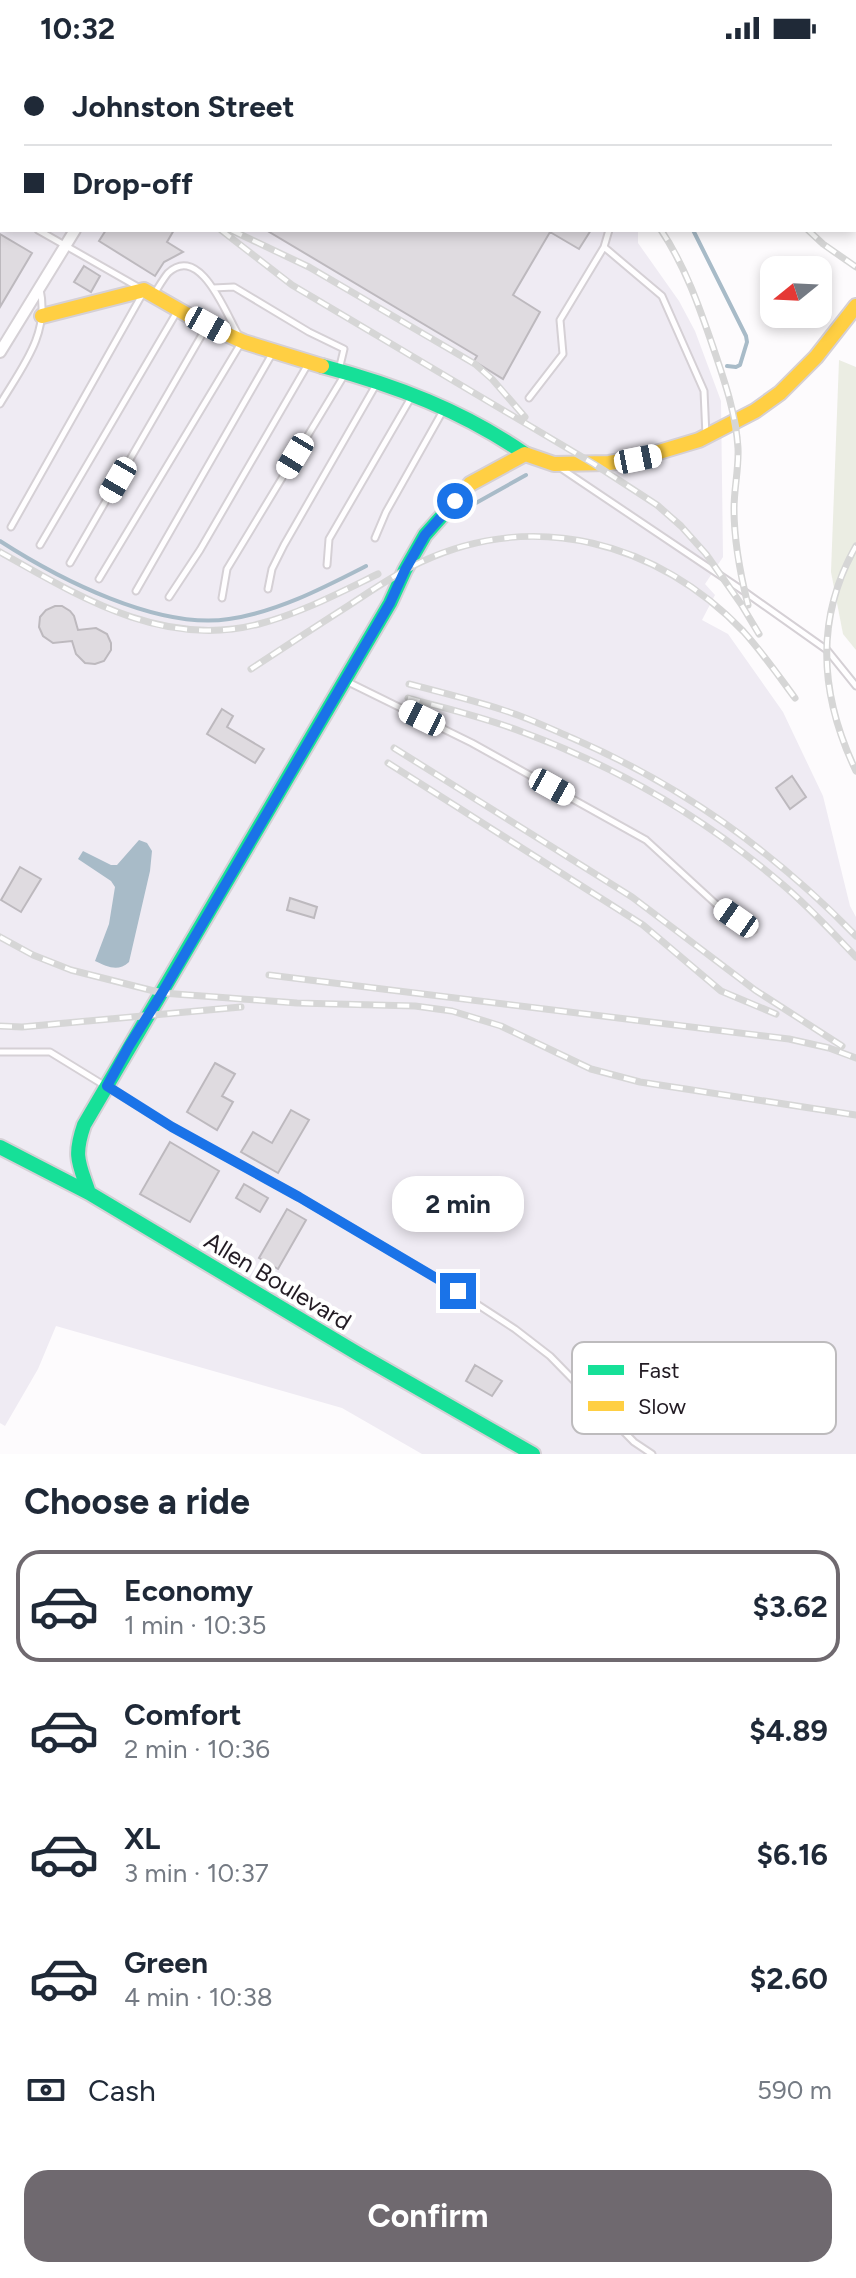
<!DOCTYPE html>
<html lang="en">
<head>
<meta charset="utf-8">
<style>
	body { margin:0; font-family:Figtree,sans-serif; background:#f6f6f7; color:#1f2937; height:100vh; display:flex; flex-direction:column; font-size:30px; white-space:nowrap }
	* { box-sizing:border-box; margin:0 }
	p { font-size:26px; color:#747a83 }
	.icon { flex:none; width:44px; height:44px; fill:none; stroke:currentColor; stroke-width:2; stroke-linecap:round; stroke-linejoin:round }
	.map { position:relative; height:1398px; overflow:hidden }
	.details { display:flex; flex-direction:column; background:#fff; flex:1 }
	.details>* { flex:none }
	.banner { position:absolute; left:0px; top:0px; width:856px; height:176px; box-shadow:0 4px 12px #0003; display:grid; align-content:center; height:176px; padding:0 24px; background:#fff }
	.needle { width:52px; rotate:252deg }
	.controls { position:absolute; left:760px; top:200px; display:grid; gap:16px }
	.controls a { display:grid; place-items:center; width:72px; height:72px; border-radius:16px; background:#fff; box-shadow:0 4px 12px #0003; font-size:40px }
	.end { position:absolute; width:36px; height:36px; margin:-18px; border:10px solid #1a73e8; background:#fff; box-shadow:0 0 0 4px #fff }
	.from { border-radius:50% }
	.bubble { position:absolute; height:56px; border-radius:24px; background:#fff; box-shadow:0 4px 12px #0003; font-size:26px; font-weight:700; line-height:56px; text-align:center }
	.car { position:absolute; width:24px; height:48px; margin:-24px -12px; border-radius:10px; box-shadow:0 0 6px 2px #0007; background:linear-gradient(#fff 24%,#345 0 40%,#fff 0 76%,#345 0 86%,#fff 0) }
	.banner b { display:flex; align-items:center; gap:28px; height:76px; font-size:30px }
	.banner b+b { border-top:2px solid #e0e1e3 }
	.banner i { width:20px; height:20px; background:#1f2937 }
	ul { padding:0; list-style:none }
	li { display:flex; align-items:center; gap:24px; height:112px; margin:0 16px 12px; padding:0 8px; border:4px solid transparent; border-radius:24px }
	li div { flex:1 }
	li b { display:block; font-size:30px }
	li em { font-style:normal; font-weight:700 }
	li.selected { border-color:#6f696f }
	li>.icon { width:72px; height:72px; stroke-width:1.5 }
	h2 { padding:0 24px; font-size:36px; line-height:96px }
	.pay { display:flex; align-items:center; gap:20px; height:88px; padding:0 24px; font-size:30px }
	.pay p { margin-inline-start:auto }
	.primary-button { display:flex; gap:16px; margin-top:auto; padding:16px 24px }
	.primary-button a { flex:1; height:92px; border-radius:24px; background:#6f696f; color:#fff; font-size:32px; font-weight:700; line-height:92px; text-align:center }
	.status { display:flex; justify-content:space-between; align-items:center; height:56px; padding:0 40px; background:#fff; direction:ltr }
	.status svg { height:22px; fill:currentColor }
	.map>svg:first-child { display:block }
	.industrial { fill:#efebf3 }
	.green { fill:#ebede3 }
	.water { fill:#a8bbc8 }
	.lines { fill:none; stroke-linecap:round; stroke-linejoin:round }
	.stream { stroke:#a8bbc8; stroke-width:4 }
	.building { fill:#dfdbe0; stroke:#bdb9be; stroke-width:2 }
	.lane-casing { stroke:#d5d0d5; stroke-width:9 }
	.street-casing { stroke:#d5d0d5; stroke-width:14 }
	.fast-casing { stroke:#d5d0d5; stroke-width:18 }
	.slow-casing { stroke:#d5d0d5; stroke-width:18 }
	.lane { stroke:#fffeff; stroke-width:5 }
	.street { stroke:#fffeff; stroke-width:10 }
	.fast { stroke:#16e098; stroke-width:14 }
	.slow { stroke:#ffcf43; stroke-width:14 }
	.rail-casing { stroke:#d6d6d6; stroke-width:7 }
	.rail { stroke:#fff; stroke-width:4; stroke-dasharray:12; stroke-linecap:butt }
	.route { stroke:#1a73e8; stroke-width:10 }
	.labels { text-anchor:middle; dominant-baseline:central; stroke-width:8; stroke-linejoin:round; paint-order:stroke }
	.street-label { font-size:24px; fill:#221b23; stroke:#fff }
	.key { fill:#fff; stroke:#bdbbbd; stroke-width:2 }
	.key-label { font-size:22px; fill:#221b23 }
</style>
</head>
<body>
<div class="status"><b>10:32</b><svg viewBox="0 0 49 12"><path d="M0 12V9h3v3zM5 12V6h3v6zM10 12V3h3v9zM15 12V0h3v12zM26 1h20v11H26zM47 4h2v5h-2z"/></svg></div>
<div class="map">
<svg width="856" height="1398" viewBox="0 0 856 1398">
	<rect width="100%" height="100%" fill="#fdfbfd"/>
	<path class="industrial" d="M 0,0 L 701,0 L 702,2 L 2,2 L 2,174 L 638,174 L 638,187 L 679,245 L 695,275 L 721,345 L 723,501 L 705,528 L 715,539 L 702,564 L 728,578 L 783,656 L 823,740 L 850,850 L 856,861 L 856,1398 L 422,1398 L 342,1352 L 56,1270 L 38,1313 L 5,1370 L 0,1367 Z"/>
	<path class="green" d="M 839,304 L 856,311 L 856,594 L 843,578 L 831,516 Z"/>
	<path class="water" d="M 139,784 L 147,787 L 152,795 L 150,815 L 129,906 C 118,916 108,911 95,905 L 109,868 L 115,831 L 111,825 L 78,803 L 83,795 L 111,809 L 117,809 Z"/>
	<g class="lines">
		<path class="stream" d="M 770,0 L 772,2
			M 854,60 L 856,61
			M 693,174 L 746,280 L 747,286 L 740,309 L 736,311 L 727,310
			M 467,452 L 526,419
			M 0,485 C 59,523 158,574 229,563 C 277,556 323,532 366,510"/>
	</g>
	<path class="building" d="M 106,174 L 174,174 L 167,186 L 183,196 L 164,206 L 155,220 L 99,185 Z
		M 266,174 L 591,174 L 579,193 L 550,176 L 513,239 L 540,256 L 503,323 L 474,305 L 477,300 Z
		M 0,178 L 32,197 L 0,251 Z
		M 84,210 L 100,220 L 91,236 L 74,226 Z
		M 55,550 L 62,550 L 70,555 L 74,560 L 78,574 L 96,572 L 107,578 L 111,587 L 111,594 L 104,605 L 95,608 L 85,607 L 76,598 L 72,585 L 53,587 L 43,580 L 39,571 L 40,561 L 46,554 Z
		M 222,653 L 233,660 L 227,671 L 264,693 L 255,707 L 207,678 Z
		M 792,720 L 806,741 L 790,753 L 776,732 Z
		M 20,811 L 41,823 L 21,856 L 1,844 Z
		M 290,842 L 317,851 L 314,862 L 287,854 Z
		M 215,1007 L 235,1018 L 222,1040 L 233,1046 L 217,1074 L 187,1056 Z
		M 291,1054 L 309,1064 L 278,1117 L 241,1096 L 253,1076 L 272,1087 Z
		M 170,1086 L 219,1115 L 190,1166 L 140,1138 Z
		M 244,1128 L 268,1142 L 260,1156 L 236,1142 Z
		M 287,1153 L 306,1164 L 278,1213 L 259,1202 Z
		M 475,1309 L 502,1325 L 492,1340 L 466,1325 Z"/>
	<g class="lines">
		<g class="lane-casing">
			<path id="lane" d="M 434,0 L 438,2
				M 851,2 L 852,0
				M 0,153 L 2,155
				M 38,174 L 138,231
				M 604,191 L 609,174
				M 213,232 L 234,231 L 309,276 L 344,293 L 339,314
				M 154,238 C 158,232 163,223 168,217 C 200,187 226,258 238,278
				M 529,342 L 563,298 L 560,264 L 604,191 L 662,240 L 704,335 L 706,380
				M 0,348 C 22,311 50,278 40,233
				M 562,413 L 745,536 L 827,594 L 856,630
				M 11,471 L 143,237
				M 375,482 L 386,456 L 444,353
				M 40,489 L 178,254
				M 70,507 L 207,270
				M 327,509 L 329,483 L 412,340
				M 99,523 L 241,287
				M 268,533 L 272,513 L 284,489 L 377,327
				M 136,535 L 272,298
				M 169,541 L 200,494 L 308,308
				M 222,542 L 227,513 L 345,318
				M 346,625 L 472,687 L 646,784 L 717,849 L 754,874
				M 0,996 L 50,996 L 172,1071 L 299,1141 L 443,1226 L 515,1273 L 550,1300 L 634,1386 L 652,1398"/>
		</g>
		<g class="street-casing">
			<path id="street" d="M 756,0 L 757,2
				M 179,2 L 180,0
				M 854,80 L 856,81
				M 0,296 L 75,174"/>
		</g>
		<g class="fast-casing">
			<path id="fast" d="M 322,310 C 395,329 463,355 525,398
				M 0,1091 L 89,1137 L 360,1299 L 533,1398
				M 89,1137 C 79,1107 73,1101 84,1069 L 390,547 L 405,514 L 425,479 L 466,433"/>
		</g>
		<g class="slow-casing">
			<path id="slow" d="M 42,260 L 144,234 L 200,266 L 244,286 L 322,310
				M 466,433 L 470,428 L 525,398 L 554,408 L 609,407 L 639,402 L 699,384 L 755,355 L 780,337 L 816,301 L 856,250"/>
		</g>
		<use href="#lane" class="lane"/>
		<use href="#street" class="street"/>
		<use href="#fast" class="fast"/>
		<use href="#slow" class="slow"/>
		<g class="rail-casing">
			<path id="rail" d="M 371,0 L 378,2
				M 463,0 L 464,2
				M 718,0 L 719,2
				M 0,25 L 2,26
				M 0,53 L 2,54
				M 221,174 L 292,229 L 594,408 L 657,449 L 681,470 L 706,498 L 741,548 L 759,578
				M 231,174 L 309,211 L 475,308 L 492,323 L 525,361
				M 661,174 C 685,210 699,250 713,291 C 724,324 736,357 738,392 C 739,412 734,432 734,453 C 734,485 740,517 748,549
				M 808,174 L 823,188 L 856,211
				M 856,490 C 814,564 820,640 856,715
				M 0,496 C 80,541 163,593 259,568 C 301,557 339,537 378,518
				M 251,613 C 283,592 315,571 348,550 C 371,535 395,518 421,506 C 534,453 658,486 743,575 C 762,596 778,619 795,642
				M 409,628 C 440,636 472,644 503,654 C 526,661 549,672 572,682 C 681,729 772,794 856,880
				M 408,642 C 447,653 487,662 525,677 C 619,712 706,763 782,828 C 808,850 832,876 856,901
				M 394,692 L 632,841 L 755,934 L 842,990
				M 388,707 L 643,869 L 721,935 L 776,958
				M 0,881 L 33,899 L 71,914 L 162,937 L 297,947 L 415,950 L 452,955 L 501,970 L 591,1013 L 640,1026 L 856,1059
				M 269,919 L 789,983 L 829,992 L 856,1002
				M 0,970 L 22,971 L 241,951"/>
		</g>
		<use href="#rail" class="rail"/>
	</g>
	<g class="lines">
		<path class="route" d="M 455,445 L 425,479 L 405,514 L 390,547 L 162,937 L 129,990 L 107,1030 L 172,1071 L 299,1141 L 458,1235"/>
	</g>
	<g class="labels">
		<g class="street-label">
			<text transform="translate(278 1225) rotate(31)">Allen Boulevard</text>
		</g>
	</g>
	<rect x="572" y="1286" width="264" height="92" rx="12" class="key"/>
	<rect x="588" y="1309" width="36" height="10" fill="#16e098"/>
	<rect x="588" y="1345" width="36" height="10" fill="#ffcf43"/>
	<g class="key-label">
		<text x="638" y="1322">Fast</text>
		<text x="638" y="1358">Slow</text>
	</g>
</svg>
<div class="controls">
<a><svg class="needle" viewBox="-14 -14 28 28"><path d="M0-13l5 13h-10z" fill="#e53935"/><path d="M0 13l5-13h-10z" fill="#747a83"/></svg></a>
</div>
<i class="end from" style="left:455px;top:445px"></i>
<i class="end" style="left:458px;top:1235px"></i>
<div class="bubble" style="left:392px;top:1120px;width:132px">2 min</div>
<i class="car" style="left:208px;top:269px;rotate:119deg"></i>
<i class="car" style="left:295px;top:400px;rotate:211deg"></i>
<i class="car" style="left:638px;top:403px;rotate:79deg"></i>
<i class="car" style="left:118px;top:424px;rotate:210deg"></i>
<i class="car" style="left:422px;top:662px;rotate:296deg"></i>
<i class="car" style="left:552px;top:731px;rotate:119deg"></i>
<i class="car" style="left:736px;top:862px;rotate:305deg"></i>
<div class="banner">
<b><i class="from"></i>Johnston Street</b>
<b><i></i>Drop-off</b>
</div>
</div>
<section class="details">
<h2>Choose a ride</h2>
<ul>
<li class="selected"><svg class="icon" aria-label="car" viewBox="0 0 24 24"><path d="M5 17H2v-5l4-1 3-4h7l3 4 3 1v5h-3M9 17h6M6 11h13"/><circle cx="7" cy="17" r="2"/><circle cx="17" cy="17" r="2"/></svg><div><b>Economy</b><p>1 min · 10:35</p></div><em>$3.62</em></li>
<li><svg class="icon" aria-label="car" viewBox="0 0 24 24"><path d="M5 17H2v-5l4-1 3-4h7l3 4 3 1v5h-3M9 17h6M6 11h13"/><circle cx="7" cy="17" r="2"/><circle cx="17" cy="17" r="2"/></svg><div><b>Comfort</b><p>2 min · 10:36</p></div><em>$4.89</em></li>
<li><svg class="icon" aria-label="car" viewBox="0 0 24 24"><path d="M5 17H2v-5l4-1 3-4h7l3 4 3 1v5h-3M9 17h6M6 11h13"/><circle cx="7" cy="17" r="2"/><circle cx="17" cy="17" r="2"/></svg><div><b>XL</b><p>3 min · 10:37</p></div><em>$6.16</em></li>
<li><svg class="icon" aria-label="car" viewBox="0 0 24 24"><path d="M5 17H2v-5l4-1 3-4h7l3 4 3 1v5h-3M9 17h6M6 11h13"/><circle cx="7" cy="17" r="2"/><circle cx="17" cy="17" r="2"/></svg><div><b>Green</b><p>4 min · 10:38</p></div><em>$2.60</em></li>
</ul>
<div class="pay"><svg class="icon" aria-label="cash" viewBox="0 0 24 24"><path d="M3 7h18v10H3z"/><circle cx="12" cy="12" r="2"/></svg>Cash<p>590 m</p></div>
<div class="primary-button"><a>Confirm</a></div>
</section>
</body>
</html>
